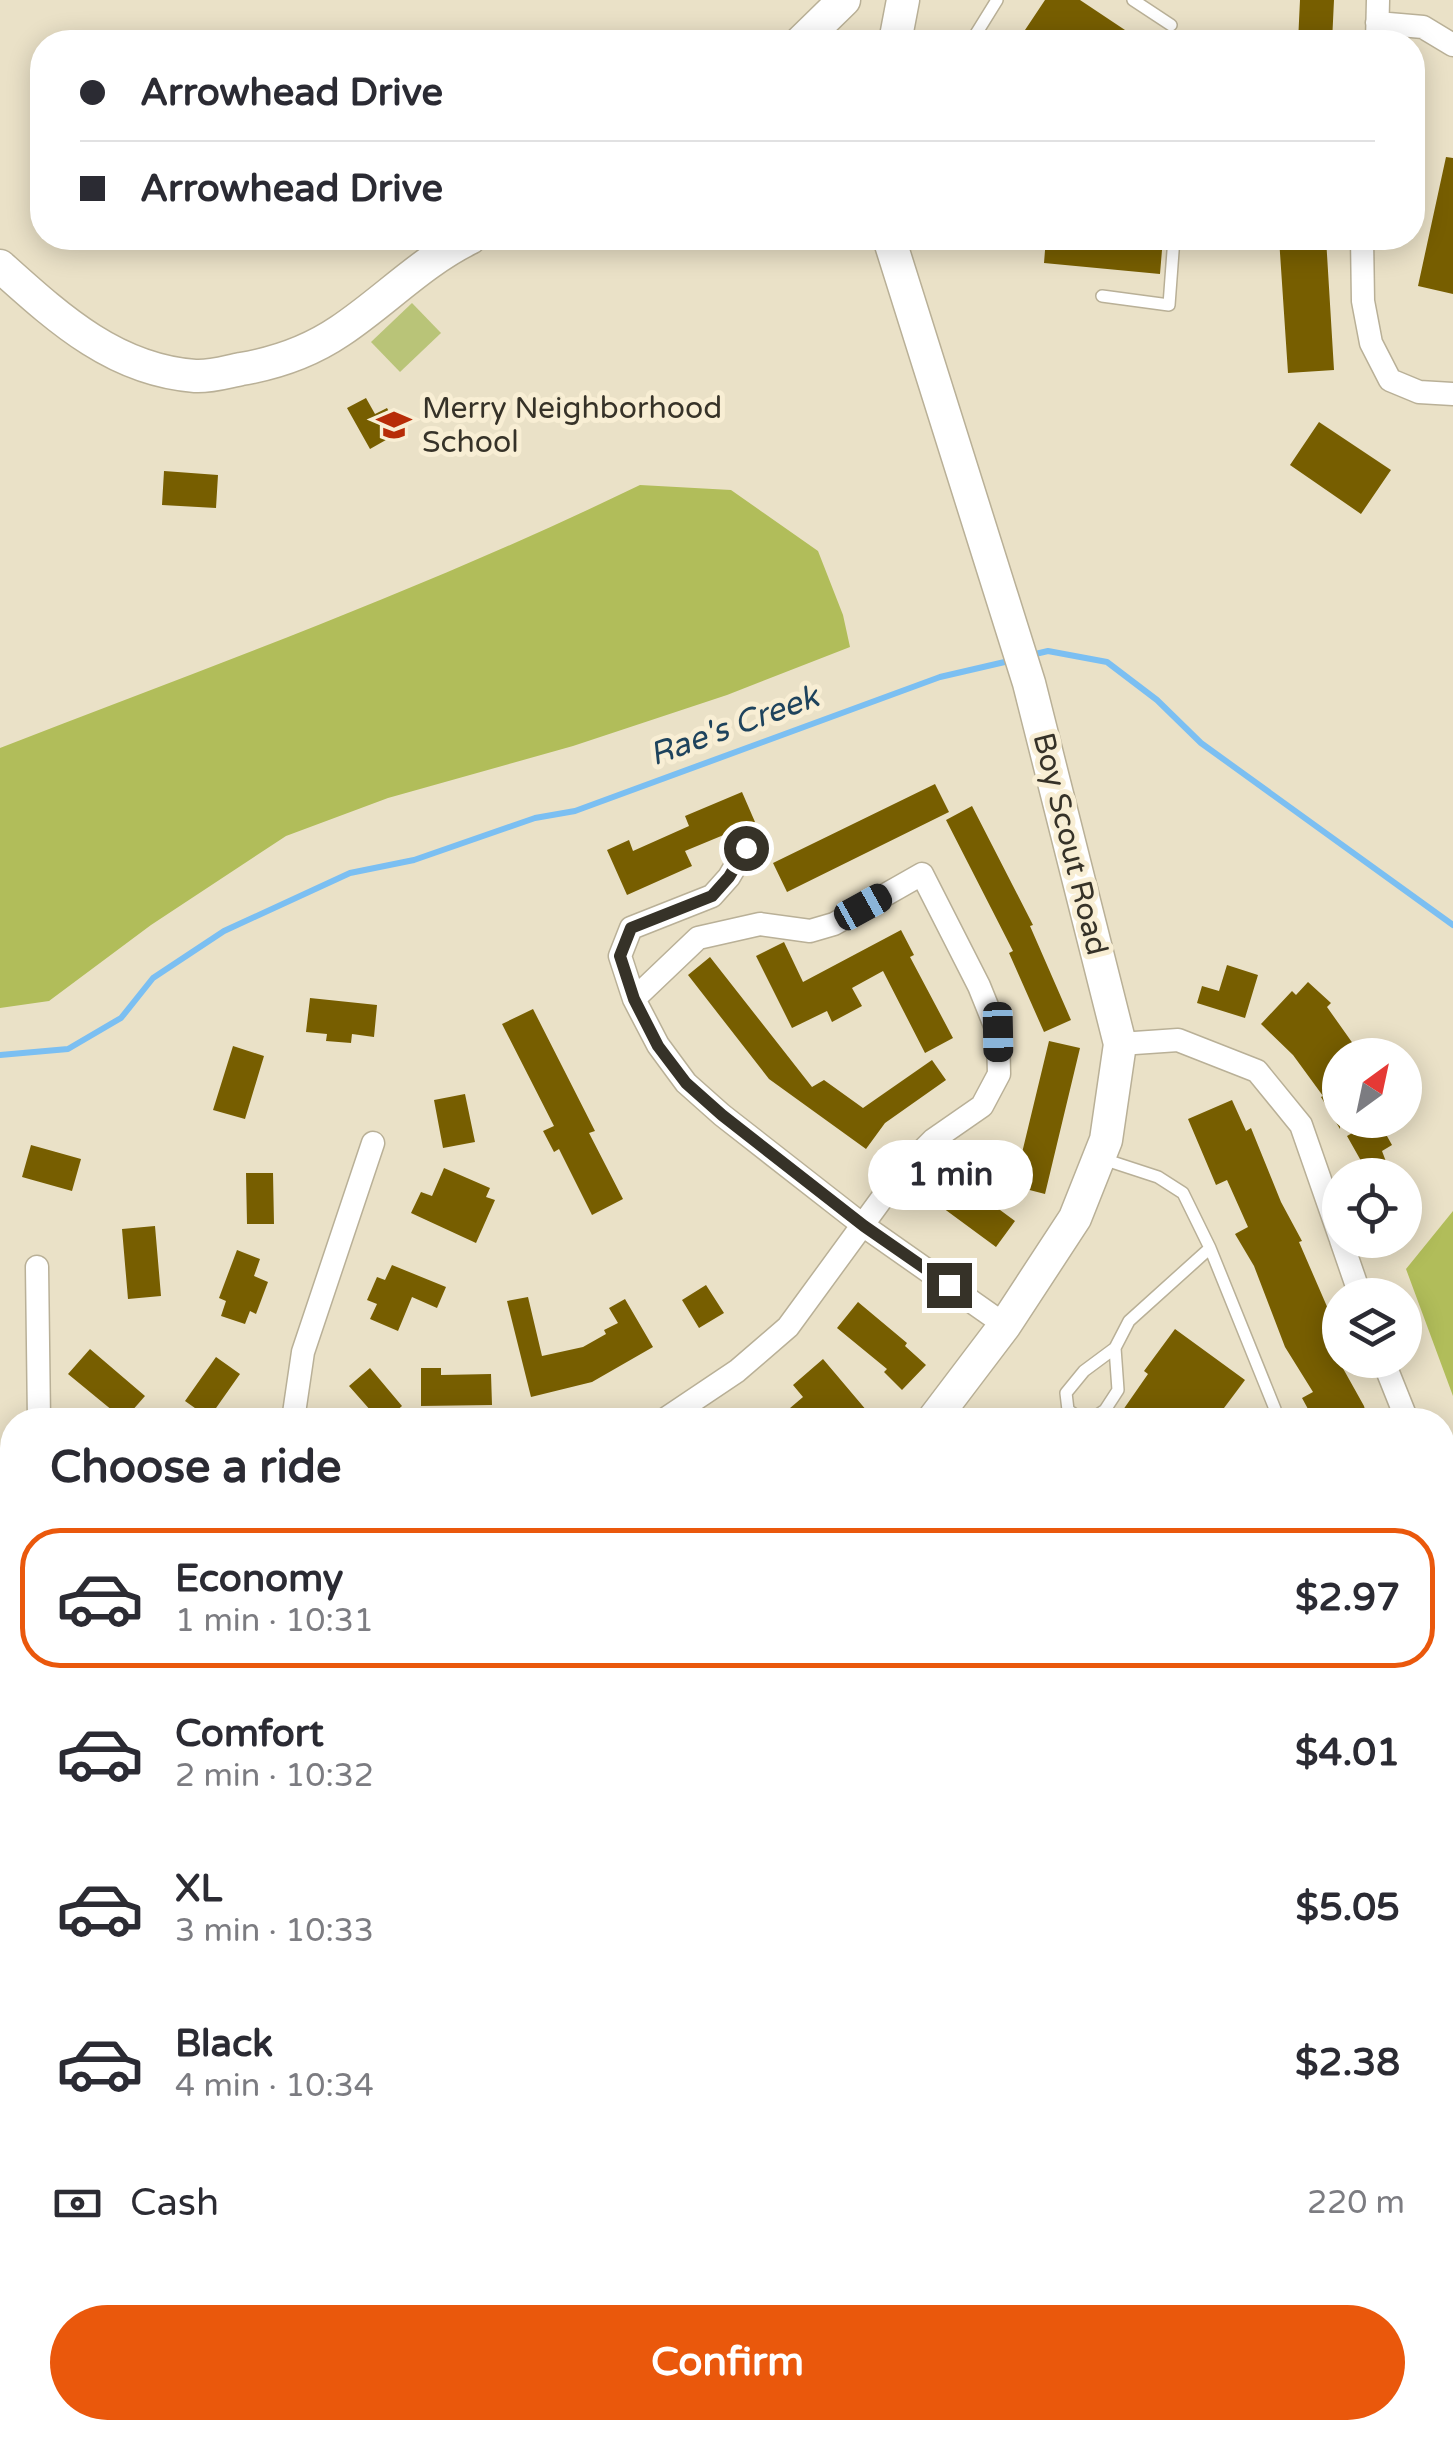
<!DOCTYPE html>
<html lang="en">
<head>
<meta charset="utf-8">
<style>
	body { margin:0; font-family:"Varela Round",sans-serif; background:#f2f2f3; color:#2b2b33; height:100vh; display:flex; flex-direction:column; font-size:38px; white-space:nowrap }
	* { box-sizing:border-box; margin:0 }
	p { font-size:32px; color:#7c7c81 }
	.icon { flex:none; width:55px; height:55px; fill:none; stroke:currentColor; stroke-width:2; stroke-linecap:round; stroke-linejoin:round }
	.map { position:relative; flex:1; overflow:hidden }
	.details { position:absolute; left:0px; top:1408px; width:1455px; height:1032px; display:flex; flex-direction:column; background:#fff; border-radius:40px 40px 0 0; box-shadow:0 5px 25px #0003 }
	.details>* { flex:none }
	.hud { position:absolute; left:30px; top:30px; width:1395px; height:220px; border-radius:40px; box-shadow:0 5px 25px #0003; display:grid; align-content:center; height:220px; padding:0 50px; background:#fff }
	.needle { width:65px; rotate:33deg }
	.tools { position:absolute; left:1322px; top:1038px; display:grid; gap:20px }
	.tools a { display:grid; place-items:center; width:100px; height:100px; border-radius:50%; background:#fff; box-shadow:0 5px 25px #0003; font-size:50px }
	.end { position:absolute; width:45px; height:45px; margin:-22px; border:12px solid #363228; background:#fff; box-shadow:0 0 0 5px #fff }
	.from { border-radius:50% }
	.bubble { position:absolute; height:70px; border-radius:35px; background:#fff; box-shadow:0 5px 25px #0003; font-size:32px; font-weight:700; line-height:70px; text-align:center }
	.car { position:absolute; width:30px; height:60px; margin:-30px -15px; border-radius:12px; box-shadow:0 0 8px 2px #0007; background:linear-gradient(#222 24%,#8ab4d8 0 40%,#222 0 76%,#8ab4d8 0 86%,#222 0) }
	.hud b { display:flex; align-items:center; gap:35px; height:95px; font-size:38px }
	.hud b+b { border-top:2px solid #e1e1e2 }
	.hud i { width:25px; height:25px; background:#2b2b33 }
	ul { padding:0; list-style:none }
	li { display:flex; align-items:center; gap:30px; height:140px; margin:0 20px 15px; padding:0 30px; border:5px solid transparent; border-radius:40px }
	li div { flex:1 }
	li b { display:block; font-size:38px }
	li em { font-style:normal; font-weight:700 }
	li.active { border-color:#ea580c }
	li>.icon { width:90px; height:90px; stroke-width:1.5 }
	h2 { padding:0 50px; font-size:45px; line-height:120px }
	.pay { display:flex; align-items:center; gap:25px; height:110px; padding:0 50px; font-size:38px }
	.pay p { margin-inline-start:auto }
	.action { display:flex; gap:20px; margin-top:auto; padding:20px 50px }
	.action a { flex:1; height:115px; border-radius:60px; background:#ea580c; color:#fff; font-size:40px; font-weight:700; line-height:115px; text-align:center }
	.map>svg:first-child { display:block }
	.green { fill:#b9c478 }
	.forest { fill:#b1bd5a }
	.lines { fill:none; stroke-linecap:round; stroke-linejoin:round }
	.stream { stroke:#7bbff2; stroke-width:6 }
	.building { fill:#775e00 }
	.lane-casing { stroke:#b9b097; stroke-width:14 }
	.street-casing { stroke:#b9b097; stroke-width:25 }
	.secondary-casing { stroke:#b9b097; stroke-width:35 }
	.lane { stroke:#fff; stroke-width:11 }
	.street { stroke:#fff; stroke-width:22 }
	.secondary { stroke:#fff; stroke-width:32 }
	.route { stroke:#363228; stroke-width:12 }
	.labels { text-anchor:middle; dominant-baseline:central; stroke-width:10; stroke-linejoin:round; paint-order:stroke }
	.poi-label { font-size:30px; fill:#363228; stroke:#f8eed4; text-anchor:start }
	.street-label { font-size:30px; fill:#363228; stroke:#f8eed4 }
	.water-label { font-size:32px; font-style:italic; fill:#1e435d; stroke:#f8eed4 }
</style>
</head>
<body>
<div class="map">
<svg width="1453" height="2439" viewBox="0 0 1453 2439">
	<rect width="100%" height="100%" fill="#eae1c7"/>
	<path class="green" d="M 412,303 L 441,333 L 400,372 L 371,342 Z"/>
	<path class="forest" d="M 640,485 L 731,490 L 818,551 L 843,615 L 850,647 L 727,695 L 573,746 L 388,798 L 286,836 L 151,925 L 49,1001 L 0,1008 L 0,748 C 215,665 432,586 640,485 Z
		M 1453,1211 L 1453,1396 L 1406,1269 Z
		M 1443,1695 L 1453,1720 L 1453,2439 L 1120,2439 L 1126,2428 L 1442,2428 Z"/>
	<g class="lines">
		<path class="stream" d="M 1031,655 L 1048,651 L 1107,662 L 1157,700 L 1201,743 L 1453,925
			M 0,1055 L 68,1049 L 121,1018 L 153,978 L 224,931 L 350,873 L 414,860 L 535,818 L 575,811 L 940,677 L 1009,661"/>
	</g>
	<path class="building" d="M 1045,0 L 1080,0 L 1143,42 L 1017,42 Z
		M 1300,0 L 1334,0 L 1332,42 L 1298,42 Z
		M 1446,157 L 1453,158 L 1453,294 L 1418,286 Z
		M 1046,238 L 1163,238 L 1160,274 L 1044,263 Z
		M 1279,238 L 1326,238 L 1334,370 L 1288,373 Z
		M 366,398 L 375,414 L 387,408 L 400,432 L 370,449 L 347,408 Z
		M 1319,422 L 1391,470 L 1361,514 L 1290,465 Z
		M 164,471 L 218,475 L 216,508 L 162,505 Z
		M 935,784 L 949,812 L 787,892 L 773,863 Z
		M 742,792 L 755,822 L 685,851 L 692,866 L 627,895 L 607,850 L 629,840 L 633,851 L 689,826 L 685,816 Z
		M 972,806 L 1033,925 L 1030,926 L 1071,1020 L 1044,1032 L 1009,953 L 1013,951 L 946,820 Z
		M 901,930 L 914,955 L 910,957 L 953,1038 L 925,1053 L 883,971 L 852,988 L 862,1006 L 832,1022 L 827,1011 L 792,1028 L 756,956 L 784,942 L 803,982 Z
		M 710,957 L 812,1087 L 824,1080 L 863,1108 L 932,1060 L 946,1080 L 885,1123 L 866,1149 L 769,1079 L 688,975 Z
		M 1227,965 L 1258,975 L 1245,1018 L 1197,1003 L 1202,986 L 1219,991 Z
		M 1308,982 L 1331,1003 L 1327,1007 L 1361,1055 L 1340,1055 L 1340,1129 L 1321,1097 L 1323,1096 L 1293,1055 L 1261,1024 L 1292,991 L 1296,995 Z
		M 310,998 L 377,1005 L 374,1037 L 352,1034 L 351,1043 L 326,1041 L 327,1034 L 306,1032 Z
		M 533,1009 L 595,1131 L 589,1133 L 623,1199 L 592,1215 L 559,1149 L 554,1152 L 543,1131 L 554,1126 L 502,1024 Z
		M 1049,1041 L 1080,1048 L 1045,1194 L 1014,1186 Z
		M 233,1046 L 264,1056 L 245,1119 L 213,1110 Z
		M 465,1094 L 475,1142 L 443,1148 L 434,1100 Z
		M 1232,1100 L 1246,1131 L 1251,1128 L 1281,1202 L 1302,1241 L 1299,1242 L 1335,1325 L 1331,1327 L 1340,1344 L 1340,1363 L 1364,1406 L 1368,1420 L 1314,1420 L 1302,1398 L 1313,1392 L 1285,1347 L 1254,1266 L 1235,1234 L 1248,1227 L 1227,1180 L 1216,1185 L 1188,1119 Z
		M 1375,1120 L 1378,1120 L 1392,1145 L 1382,1151 L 1391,1175 L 1369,1175 L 1347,1136 Z
		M 31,1145 L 81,1159 L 72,1191 L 22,1177 Z
		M 444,1168 L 490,1188 L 486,1197 L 495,1200 L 476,1243 L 411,1213 L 421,1192 L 432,1196 Z
		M 943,1168 L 1015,1221 L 996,1247 L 924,1194 Z
		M 246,1173 L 273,1173 L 274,1224 L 247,1224 Z
		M 155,1226 L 161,1296 L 128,1299 L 122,1229 Z
		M 237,1250 L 260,1259 L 254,1276 L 268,1282 L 256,1314 L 250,1311 L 245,1324 L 221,1316 L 226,1301 L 219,1298 Z
		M 392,1265 L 446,1287 L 437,1308 L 412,1297 L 398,1331 L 370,1319 L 377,1304 L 367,1300 L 377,1277 L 385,1280 Z
		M 706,1285 L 724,1313 L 699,1328 L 682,1300 Z
		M 528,1297 L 542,1356 L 583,1347 L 606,1334 L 604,1330 L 618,1323 L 609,1308 L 625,1299 L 653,1347 L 592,1382 L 531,1397 L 507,1301 Z
		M 858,1302 L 907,1343 L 905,1346 L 926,1365 L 902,1390 L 884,1372 L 887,1369 L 837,1328 Z
		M 1175,1329 L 1245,1380 L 1215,1420 L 1116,1420 L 1148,1374 L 1144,1371 Z
		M 90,1349 L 145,1396 L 124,1420 L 68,1374 Z
		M 216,1357 L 240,1374 L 209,1418 L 185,1401 Z
		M 823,1359 L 867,1411 L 855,1420 L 776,1420 L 803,1397 L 793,1385 Z
		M 370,1368 L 402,1406 L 386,1420 L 379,1420 L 349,1386 Z
		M 421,1368 L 441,1368 L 441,1375 L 491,1374 L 492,1405 L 421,1406 Z"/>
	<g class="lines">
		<g class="lane-casing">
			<path id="lane" d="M 1133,0 L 1171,25
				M 971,42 L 997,0
				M 1102,296 L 1169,305 L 1174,238
				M 1103,1159 L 1158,1177 L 1183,1193 L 1210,1248 L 1129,1321 L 1115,1348 L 1118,1390 L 1105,1410 L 1093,1418 L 1081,1419 L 1068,1410 L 1066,1393 L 1084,1371 L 1115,1348
				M 1210,1248 L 1275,1409 L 1267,1420"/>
		</g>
		<g class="street-casing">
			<path id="street" d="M 1377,23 L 1423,27 L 1453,45
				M 1377,42 L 1378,0
				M 1362,238 L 1363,301 L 1371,343 L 1390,380 L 1419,392 L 1453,394
				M 746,848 L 729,877 L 712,896 L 631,928 L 620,956 L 634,999 L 658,1045 L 686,1083 L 722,1115 L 864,1226 L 1005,1325
				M 634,999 L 698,938 L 760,924 L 810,931 L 834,924 L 922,874 L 979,986 L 998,1033 L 999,1074 L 982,1106 L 933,1140 L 902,1171 L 788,1327 L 737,1371 L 664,1420
				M 1120,1044 L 1178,1040 L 1257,1071 L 1301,1125 L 1340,1237
				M 1341,1240 L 1360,1295
				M 37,1267 L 39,1420
				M 1383,1360 L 1407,1420
				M 293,1420 L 303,1352 L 373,1143
				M 0,1466 L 12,1466
				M 1442,1508 L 1453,1534
				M 0,1774 L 12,1774
				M 0,2086 L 12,2086
				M 898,2439 L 927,2428"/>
		</g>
		<g class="secondary-casing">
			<path id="secondary" d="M 801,42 L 844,0
				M 895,42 L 903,0
				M 889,238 L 1029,683 L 1120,1044 L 1106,1140 L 1075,1218 L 1005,1325 L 933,1420
				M 0,266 C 58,318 114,370 195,376 C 210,377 226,372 241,369 C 277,363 309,352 340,331 C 385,301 421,262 470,238
				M 276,2439 L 278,2428"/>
		</g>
		<use href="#lane" class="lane"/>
		<use href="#street" class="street"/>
		<use href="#secondary" class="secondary"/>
	</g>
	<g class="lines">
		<path class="route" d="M 746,848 L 729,877 L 712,896 L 631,928 L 620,956 L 634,999 L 658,1046 L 686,1083 L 722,1115 L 864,1226 L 949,1285"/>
	</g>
	<defs>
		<g id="school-bare" transform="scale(2.7)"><path d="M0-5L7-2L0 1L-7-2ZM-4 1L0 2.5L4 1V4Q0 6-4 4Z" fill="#b72c07" stroke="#f8eed4" stroke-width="2.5" paint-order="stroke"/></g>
	</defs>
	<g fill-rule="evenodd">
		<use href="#school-bare" x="394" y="425"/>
	</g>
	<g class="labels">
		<g class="poi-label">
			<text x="422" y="408">Merry Neighborhood<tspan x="422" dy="34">School</tspan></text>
		</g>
		<g class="street-label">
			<text transform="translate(1070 844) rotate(76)">Boy Scout Road</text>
		</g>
		<g class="water-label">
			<text transform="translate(734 726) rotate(-20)">Rae's Creek</text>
		</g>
	</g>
</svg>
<div class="tools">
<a><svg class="needle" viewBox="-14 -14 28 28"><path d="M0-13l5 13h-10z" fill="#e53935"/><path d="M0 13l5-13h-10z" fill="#7c7c81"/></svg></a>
<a><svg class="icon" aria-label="locate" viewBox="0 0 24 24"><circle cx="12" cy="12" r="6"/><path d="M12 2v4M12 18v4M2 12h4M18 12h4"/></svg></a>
<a><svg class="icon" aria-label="layers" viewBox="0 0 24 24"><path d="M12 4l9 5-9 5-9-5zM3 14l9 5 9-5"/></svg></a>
</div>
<i class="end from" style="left:746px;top:848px"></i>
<i class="end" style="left:949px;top:1285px"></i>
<div class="bubble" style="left:868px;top:1140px;width:165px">1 min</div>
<i class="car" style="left:863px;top:907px;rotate:61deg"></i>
<i class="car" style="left:998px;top:1032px;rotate:179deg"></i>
<div class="hud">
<b><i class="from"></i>Arrowhead Drive</b>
<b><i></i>Arrowhead Drive</b>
</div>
<section class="details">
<h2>Choose a ride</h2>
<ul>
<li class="active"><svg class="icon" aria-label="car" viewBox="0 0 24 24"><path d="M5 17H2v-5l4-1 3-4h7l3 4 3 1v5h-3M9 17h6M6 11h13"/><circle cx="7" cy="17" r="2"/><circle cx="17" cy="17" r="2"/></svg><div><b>Economy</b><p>1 min · 10:31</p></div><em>$2.97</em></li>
<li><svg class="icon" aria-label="car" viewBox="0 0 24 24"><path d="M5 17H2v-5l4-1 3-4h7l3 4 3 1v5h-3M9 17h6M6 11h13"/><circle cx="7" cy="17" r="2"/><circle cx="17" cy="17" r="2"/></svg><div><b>Comfort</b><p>2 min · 10:32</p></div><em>$4.01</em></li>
<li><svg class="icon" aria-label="car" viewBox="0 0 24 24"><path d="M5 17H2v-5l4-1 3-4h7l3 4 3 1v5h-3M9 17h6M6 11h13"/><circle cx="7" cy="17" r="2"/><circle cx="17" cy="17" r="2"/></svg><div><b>XL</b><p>3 min · 10:33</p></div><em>$5.05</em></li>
<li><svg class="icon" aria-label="car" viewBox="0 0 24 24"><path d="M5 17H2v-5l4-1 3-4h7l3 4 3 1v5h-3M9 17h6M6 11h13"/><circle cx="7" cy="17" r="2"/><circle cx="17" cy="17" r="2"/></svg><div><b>Black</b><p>4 min · 10:34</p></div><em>$2.38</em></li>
</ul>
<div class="pay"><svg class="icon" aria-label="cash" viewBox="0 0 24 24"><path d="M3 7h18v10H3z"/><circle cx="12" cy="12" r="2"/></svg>Cash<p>220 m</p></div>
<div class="action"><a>Confirm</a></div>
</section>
</div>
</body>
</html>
